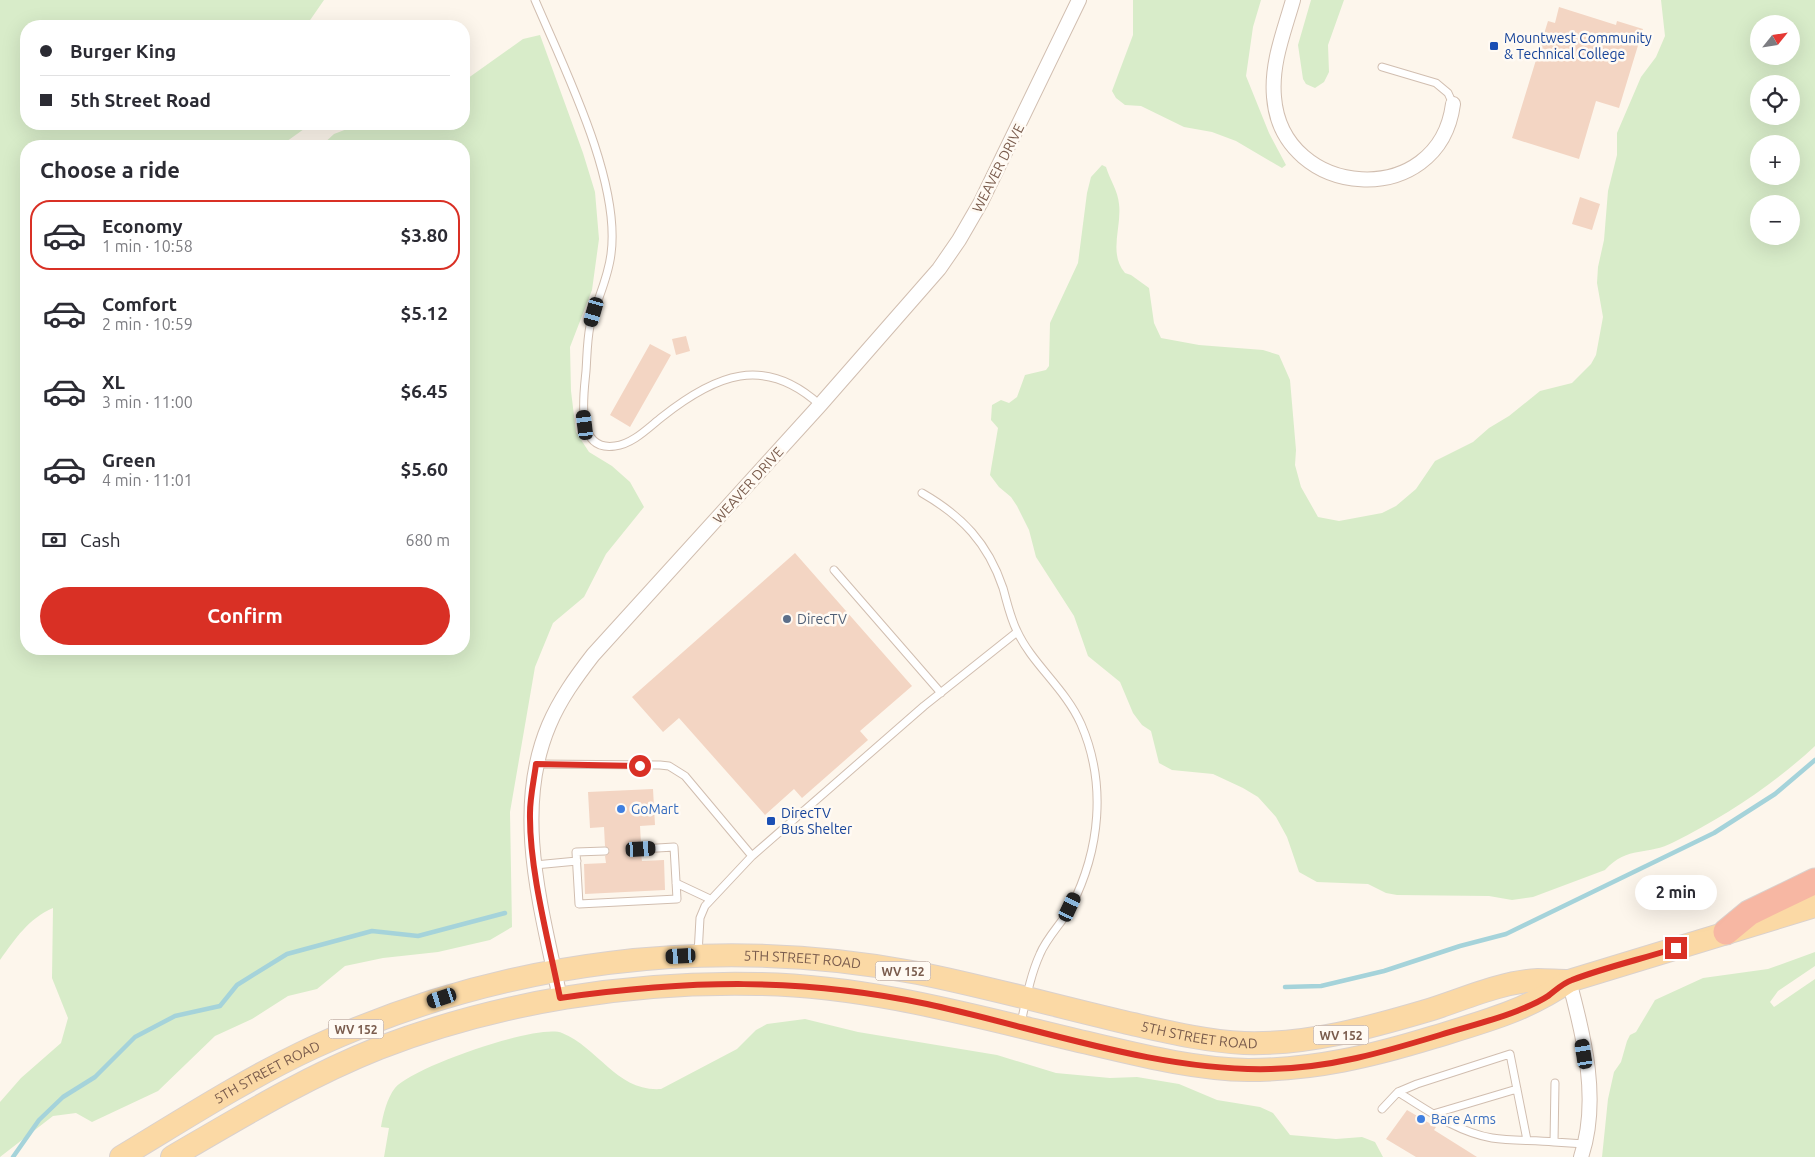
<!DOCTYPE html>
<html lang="en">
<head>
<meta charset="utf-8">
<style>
	body { margin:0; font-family:Ubuntu,sans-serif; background:#f7f7f7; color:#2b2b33; height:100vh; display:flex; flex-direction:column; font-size:19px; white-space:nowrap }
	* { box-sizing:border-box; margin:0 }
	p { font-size:16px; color:#7c7c81 }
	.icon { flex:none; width:28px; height:28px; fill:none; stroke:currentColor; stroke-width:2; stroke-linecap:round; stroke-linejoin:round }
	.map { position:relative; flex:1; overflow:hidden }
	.sheet { position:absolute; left:20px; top:140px; width:450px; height:515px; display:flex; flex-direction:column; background:#fff; border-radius:20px; box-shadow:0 5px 20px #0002 }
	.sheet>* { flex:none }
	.top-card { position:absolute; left:20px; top:20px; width:450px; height:110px; border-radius:20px; box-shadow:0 5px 20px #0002; display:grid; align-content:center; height:110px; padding:0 20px; background:#fff }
	.needle { width:32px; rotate:60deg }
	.buttons { position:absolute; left:1750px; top:15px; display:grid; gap:10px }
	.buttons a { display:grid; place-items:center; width:50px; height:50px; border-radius:50%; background:#fff; box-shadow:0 5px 20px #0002; font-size:25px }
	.end { position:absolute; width:22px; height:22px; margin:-11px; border:6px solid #d93025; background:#fff; box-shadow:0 0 0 2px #fff }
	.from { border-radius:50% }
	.bubble { position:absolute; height:35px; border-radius:18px; background:#fff; box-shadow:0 5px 20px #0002; font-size:16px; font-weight:700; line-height:35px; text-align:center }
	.car { position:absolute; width:15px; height:30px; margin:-15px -8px; border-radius:6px; box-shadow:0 0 4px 1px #0007; background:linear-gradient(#222 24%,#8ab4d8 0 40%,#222 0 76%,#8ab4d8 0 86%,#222 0) }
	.top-card b { display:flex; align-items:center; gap:18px; height:48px; font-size:19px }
	.top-card b+b { border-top:1px solid #e1e1e2 }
	.top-card i { width:12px; height:12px; background:#2b2b33 }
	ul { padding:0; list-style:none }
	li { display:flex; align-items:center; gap:15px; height:70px; margin:0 10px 8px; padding:0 10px; border:2px solid transparent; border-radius:20px }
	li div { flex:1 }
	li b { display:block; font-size:19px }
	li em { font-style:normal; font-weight:700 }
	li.selected { border-color:#d93025 }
	li>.icon { width:45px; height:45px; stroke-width:1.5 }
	h2 { padding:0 20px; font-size:22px; line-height:60px }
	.pay { display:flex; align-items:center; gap:12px; height:55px; padding:0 20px; font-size:19px }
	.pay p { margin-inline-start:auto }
	.action { display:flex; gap:10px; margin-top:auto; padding:10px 20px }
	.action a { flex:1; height:58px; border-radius:30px; background:#d93025; color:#fff; font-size:20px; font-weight:700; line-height:58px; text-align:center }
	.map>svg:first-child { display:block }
	.green { fill:#d8ecc9; fill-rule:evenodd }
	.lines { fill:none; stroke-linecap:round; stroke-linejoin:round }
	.stream { stroke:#a5d3da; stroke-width:4.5 }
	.building { fill:#f3d5c3 }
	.lane-casing { stroke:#d1beb0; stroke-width:9 }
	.street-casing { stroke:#d1beb0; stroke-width:16 }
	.primary-casing { stroke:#dad1cd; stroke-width:24 }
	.highway-casing { stroke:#dad1cd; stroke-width:27 }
	.lane { stroke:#fff; stroke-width:7 }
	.street { stroke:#fff; stroke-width:14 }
	.primary { stroke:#fbd9a5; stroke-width:22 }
	.highway { stroke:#f7b7a3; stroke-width:25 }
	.route { stroke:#d93025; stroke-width:6 }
	.transit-dot { fill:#1a4fb4; stroke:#fffaf3; stroke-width:2 }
	.service-dot { fill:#5c6f8a; stroke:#fffaf3; stroke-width:2 }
	.shop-dot { fill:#3f7fe0; stroke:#fffaf3; stroke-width:2 }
	.labels { text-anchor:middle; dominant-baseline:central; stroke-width:5; stroke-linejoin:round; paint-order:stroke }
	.shield { fill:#fffaf3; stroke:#a28b7f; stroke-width:1 }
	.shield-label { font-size:12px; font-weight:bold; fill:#7a5c4d }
	.transit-label { font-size:14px; fill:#164399; stroke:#fffaf3; text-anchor:start }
	.street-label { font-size:14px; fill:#7a5c4d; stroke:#fffaf3 }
	.service-label { font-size:14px; fill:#4e5e75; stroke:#fffaf3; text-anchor:start }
	.shop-label { font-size:14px; fill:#366cbe; stroke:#fffaf3; text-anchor:start }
</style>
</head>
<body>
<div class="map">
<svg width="1815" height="1157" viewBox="0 0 1815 1157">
	<rect width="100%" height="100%" fill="#fdf6ec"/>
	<path class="green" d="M 0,0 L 324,0 L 306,26 L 26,26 L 26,124 L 311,124 L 283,144 L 264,146 L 26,146 L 26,649 L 464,649 L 464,146 L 321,146 L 334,134 L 360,124 L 464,124 L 464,81 L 523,39 L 540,35 L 583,153 L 595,192 L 599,239 L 592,290 L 570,347 L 571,391 L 576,432 L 589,452 L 612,466 L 630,482 L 644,507 L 606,554 L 584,597 L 553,623 L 535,667 L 510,812 L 512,927 L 490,940 L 438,952 L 383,958 L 345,966 L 317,989 L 288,996 L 252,1019 L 215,1036 L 158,1091 L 92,1122 L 76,1113 L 53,1116 L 0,1157 L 0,1102 L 21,1078 L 61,1043 L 68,1018 L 52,978 L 53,908 C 29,918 15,939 0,960 Z
		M 1133,0 L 1261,0 L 1253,27 L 1246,76 L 1269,133 L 1286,165 L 1282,168 L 1236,141 L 1212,132 L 1184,127 L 1141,106 L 1125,105 L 1116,98 L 1112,91 L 1133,35 Z
		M 1311,0 L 1344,0 L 1328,45 L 1329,72 L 1324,82 L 1315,88 L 1306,84 L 1303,79 L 1298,45 Z
		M 1661,0 L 1815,0 L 1815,746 C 1773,785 1724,817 1674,842 C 1648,856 1628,845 1605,870 L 1533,897 L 1512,900 L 1489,896 L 1397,895 L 1386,893 L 1368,884 L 1317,882 L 1299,872 L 1287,837 L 1276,817 L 1258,797 L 1243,788 L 1213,774 L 1172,770 L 1159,763 L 1151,731 L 1142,725 L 1133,713 L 1120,682 L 1088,656 L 1074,616 L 1036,557 L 1029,530 L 1017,506 L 1011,497 L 999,487 L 990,475 L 998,428 L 991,420 L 992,405 L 1001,400 L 1009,403 L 1017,397 L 1025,375 L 1046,370 L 1049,366 L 1050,323 L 1078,263 L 1087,193 L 1091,177 L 1102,165 L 1106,167 C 1110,180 1118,191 1119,204 C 1122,227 1108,253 1125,273 L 1131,275 L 1149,288 L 1154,323 L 1161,338 L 1199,345 L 1263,350 L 1279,355 L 1290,380 L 1296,450 L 1295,465 L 1301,487 L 1318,517 L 1339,521 L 1382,513 L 1396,506 L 1416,489 L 1435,461 L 1473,442 L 1489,428 L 1509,416 L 1540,391 L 1572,383 L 1591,364 L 1596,355 L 1603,317 L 1597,283 L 1598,267 L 1604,240 L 1608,191 L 1617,155 L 1617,133 L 1641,77 L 1656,57 L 1665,36 ZM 1759,24 L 1791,24 L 1791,56 L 1759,56 ZM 1759,84 L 1791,84 L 1791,116 L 1759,116 ZM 1759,144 L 1791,144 L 1791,176 L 1759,176 ZM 1759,204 L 1791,204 L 1791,236 L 1759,236 Z
		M 1815,952 L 1815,966 L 1778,991 L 1770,1002 L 1774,1007 L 1815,979 L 1815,1157 L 1602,1157 L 1608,1099 L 1614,1072 L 1621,1062 L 1627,1041 L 1630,1035 L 1636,1032 L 1655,1000 L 1703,978 L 1768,969 Z
		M 805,1019 L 858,1032 L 997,1055 L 1056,1073 L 1110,1078 L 1137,1077 L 1179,1084 L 1217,1100 L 1260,1107 L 1273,1113 L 1290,1135 L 1336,1139 L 1362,1137 L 1375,1142 L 1383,1157 L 384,1157 L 389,1128 L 381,1127 C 383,1115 387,1098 395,1088 C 412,1067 539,1023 562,1033 C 599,1048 617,1092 661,1089 L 737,1049 L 756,1030 L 767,1024 Z"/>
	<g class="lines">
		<path class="stream" d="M 1285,987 L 1321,986 L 1384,971 L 1460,946 L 1506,934 L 1714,833 L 1775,794 L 1815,760
			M 13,1157 L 39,1120 L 63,1097 L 95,1077 L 135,1037 L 175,1016 L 220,1006 L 237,985 L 287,954 L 372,931 L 418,936 L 505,913"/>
	</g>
	<path class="building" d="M 1559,7 L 1616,25 L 1617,21 L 1643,29 L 1619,108 L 1596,101 L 1579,159 L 1512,138 L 1548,21 L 1555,23 Z
		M 1580,197 L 1600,204 L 1592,230 L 1572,224 Z
		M 686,336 L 690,351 L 676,355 L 672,339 Z
		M 650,344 L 671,355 L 630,427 L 610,415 Z
		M 795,553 L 912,686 L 860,731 L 868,740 L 802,798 L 794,789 L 765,815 L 679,718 L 663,732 L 632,697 Z
		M 653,789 L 655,825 L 640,826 L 641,844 L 636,850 L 641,854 L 642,861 L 664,860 L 665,890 L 585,894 L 584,864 L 606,863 L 605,856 L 610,851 L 605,846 L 604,827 L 590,828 L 588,792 Z
		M 1407,1110 L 1436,1127 L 1434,1130 L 1477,1157 L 1416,1157 L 1386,1139 Z"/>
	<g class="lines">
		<g class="lane-casing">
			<path id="lane" d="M 535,0 C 564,68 621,181 611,254 C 608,280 596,301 590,326 C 587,341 587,357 586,371 C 584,394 574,452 615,446 C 633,444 649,427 662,417 C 715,375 764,354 820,405
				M 1382,67 L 1436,83 L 1448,93 L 1453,104
				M 922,493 C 962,516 988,543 1003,588 C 1007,602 1010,617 1017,631 C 1032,664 1065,688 1081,724 C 1107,784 1100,850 1071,907 C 1062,923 1047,937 1040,954 C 1030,976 1026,1000 1021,1023
				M 834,570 L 941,693
				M 536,764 L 660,765 L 669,766 L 685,776 L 752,856
				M 605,851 L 576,852 L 579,904 L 677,899 L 674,847 L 641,849
				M 535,865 L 577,861
				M 676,883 L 710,899
				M 698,954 L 700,918 L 705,906 L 752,856 L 924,706 L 1017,632
				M 1555,1083 L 1554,1142 L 1585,1144
				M 1398,1092 C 1427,1110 1457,1132 1492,1138 C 1512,1141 1534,1140 1554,1142
				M 1382,1109 L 1398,1092 L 1417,1084 L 1510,1054 L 1527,1140
				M 1433,1114 L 1517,1089"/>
		</g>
		<g class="street-casing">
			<path id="street" d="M 1293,0 C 1284,32 1271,63 1274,97 C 1282,200 1439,211 1453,104
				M 1569,981 C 1584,1036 1600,1101 1581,1157
				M 560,998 C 542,910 512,812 549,725 C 560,699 576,677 593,655 L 820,405 L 939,269 L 959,240 L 981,202 L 1079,0"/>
		</g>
		<g class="primary-casing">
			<g id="primary">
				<path id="s1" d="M 121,1157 C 184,1119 246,1079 312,1048 C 502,960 713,934 918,973 C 987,987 1056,1006 1124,1022 C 1164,1031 1203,1041 1244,1043 C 1308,1045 1368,1028 1429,1010 C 1464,999 1501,982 1538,980 C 1548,980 1559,981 1569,981"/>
				<path d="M 172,1157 C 239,1118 306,1077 379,1048 C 499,1002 630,981 759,984 C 867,986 971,1015 1075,1040 C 1132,1053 1190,1069 1248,1070 C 1314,1070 1372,1056 1434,1037 C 1483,1022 1526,1011 1569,981 L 1815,906"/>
			</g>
		</g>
		<g class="highway-casing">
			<path id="highway" d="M 1726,932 L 1749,913 L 1815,881"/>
		</g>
		<use href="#lane" class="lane"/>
		<use href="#street" class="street"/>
		<use href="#primary" class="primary"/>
		<use href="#highway" class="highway"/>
	</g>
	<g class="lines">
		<path class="route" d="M 640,766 L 536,764 C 534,780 530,797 530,813 C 529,869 549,943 560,998 C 688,980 800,977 927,1004 C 1038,1028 1158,1072 1271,1069 C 1330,1068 1384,1052 1440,1035 C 1465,1027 1492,1021 1517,1011 C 1527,1007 1539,1002 1548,996 C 1556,990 1563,983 1572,980 C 1606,967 1642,959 1676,948"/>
	</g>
	<g class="transit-dot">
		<rect x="1489" y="41" width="10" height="10" rx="2.5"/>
		<rect x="766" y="816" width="10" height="10" rx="2.5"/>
	</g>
	<circle class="service-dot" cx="787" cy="619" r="5"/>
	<g class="shop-dot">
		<circle cx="621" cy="809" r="5"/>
		<circle cx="1421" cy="1119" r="5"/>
	</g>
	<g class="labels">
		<g class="shield">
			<rect x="875.5" y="961.5" width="55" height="19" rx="4"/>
			<rect x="328.5" y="1019.5" width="55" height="19" rx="4"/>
			<rect x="1313.5" y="1025.5" width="55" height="19" rx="4"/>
		</g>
		<g class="shield-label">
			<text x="903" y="971">WV 152</text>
			<text x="356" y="1029">WV 152</text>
			<text x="1341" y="1035">WV 152</text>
		</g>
		<g class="transit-label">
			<text x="1504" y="38">Mountwest Community<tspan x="1504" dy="16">&amp; Technical College</tspan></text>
			<text x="781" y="813">DirecTV<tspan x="781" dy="16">Bus Shelter</tspan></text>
		</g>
		<g class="street-label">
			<text transform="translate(998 168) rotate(-63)">WEAVER DRIVE</text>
			<text transform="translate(748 485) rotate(-48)">WEAVER DRIVE</text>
			<text stroke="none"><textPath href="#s1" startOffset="724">5TH STREET ROAD</textPath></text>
			<text stroke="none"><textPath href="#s1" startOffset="1129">5TH STREET ROAD</textPath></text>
			<text stroke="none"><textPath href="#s1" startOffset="169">5TH STREET ROAD</textPath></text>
		</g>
		<g class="service-label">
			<text x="797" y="619">DirecTV</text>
		</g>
		<g class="shop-label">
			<text x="631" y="809">GoMart</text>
			<text x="1431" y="1119">Bare Arms</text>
		</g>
	</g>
</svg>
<div class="buttons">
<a><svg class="needle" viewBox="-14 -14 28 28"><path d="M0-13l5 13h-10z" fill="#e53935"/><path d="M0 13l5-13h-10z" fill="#7c7c81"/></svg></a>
<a><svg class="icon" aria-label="locate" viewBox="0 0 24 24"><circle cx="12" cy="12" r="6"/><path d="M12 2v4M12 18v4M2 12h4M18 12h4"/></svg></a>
<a>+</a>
<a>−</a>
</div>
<i class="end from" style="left:640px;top:766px"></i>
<i class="end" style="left:1676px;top:948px"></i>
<div class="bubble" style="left:1635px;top:875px;width:82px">2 min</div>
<i class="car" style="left:594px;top:312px;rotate:196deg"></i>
<i class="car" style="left:585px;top:425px;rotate:353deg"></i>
<i class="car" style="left:641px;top:849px;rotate:87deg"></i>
<i class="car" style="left:1070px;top:907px;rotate:25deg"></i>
<i class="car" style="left:681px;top:956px;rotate:267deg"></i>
<i class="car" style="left:442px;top:998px;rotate:252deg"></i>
<i class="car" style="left:1584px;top:1054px;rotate:351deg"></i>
<div class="top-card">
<b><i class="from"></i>Burger King</b>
<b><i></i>5th Street Road</b>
</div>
<section class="sheet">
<h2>Choose a ride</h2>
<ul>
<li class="selected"><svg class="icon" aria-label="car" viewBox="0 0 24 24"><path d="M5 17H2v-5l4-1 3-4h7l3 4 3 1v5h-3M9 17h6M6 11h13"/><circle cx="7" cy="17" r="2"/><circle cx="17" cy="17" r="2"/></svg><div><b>Economy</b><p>1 min · 10:58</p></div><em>$3.80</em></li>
<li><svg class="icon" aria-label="car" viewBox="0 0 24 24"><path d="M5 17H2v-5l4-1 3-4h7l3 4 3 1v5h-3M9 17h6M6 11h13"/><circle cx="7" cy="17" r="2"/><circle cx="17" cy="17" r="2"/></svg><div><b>Comfort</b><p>2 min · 10:59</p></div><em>$5.12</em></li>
<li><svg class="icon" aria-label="car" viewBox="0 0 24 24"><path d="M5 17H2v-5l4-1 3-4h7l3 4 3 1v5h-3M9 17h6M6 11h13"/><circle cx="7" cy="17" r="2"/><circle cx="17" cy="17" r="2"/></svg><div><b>XL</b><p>3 min · 11:00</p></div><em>$6.45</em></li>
<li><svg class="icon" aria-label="car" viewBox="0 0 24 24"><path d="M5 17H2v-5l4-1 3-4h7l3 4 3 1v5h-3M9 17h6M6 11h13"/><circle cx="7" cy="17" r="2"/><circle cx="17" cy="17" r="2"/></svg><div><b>Green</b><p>4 min · 11:01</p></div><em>$5.60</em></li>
</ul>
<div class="pay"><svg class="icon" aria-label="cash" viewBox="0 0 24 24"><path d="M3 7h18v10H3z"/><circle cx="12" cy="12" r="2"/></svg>Cash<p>680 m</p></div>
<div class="action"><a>Confirm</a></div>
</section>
</div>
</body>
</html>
